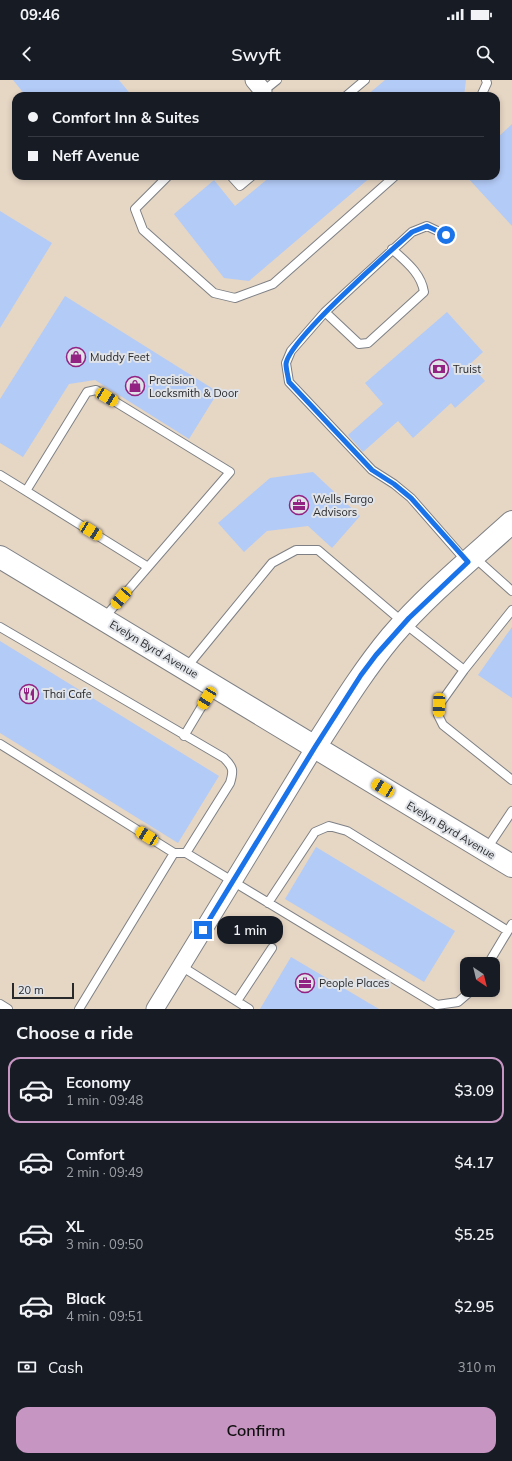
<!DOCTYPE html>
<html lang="en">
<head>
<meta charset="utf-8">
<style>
	body { margin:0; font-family:Mulish,sans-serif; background:#242831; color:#f1f3f6; height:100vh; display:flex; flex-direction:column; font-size:15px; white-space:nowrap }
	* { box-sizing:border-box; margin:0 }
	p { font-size:13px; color:#9ea1a6 }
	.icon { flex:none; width:22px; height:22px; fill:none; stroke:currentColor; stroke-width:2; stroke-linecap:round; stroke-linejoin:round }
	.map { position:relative; height:929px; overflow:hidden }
	.side { display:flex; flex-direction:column; background:#171b24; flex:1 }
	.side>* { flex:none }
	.hud { position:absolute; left:12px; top:12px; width:488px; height:88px; border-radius:12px; box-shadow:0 2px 6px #0003; display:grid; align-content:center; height:88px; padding:0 16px; background:#171b24 }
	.needle { width:26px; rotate:145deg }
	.buttons { position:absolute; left:460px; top:877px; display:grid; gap:8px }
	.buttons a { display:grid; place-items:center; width:40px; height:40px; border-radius:8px; background:#171b24; box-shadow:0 2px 6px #0003; font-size:20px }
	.scale { position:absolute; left:12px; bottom:10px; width:62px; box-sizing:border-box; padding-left:4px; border:2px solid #28292b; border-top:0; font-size:11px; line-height:14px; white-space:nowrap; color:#28292b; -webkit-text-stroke:3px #e0e3e8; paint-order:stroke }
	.end { position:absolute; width:18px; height:18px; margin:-9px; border:5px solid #1a73e8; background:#fff; box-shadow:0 0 0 2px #fff }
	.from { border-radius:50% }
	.bubble { position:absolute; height:28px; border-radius:12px; background:#171b24; box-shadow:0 2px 6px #0003; font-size:13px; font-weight:600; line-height:28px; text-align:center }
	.car { position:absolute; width:12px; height:24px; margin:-12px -6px; border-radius:5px; box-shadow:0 0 3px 1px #0007; background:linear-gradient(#f5c518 24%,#345 0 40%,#f5c518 0 76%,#345 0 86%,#f5c518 0) }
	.hud b { display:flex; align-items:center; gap:14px; height:38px; font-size:15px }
	.hud b+b { border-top:1px solid #363941 }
	.hud i { width:10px; height:10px; background:#f1f3f6 }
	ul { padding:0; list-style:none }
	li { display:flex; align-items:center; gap:12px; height:66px; margin:0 8px 6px; padding:0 8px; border:2px solid transparent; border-radius:12px }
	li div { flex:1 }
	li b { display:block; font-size:15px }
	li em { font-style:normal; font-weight:600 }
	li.current { border-color:#c795c2 }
	li>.icon { width:36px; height:36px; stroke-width:1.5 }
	h2 { padding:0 16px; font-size:18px; line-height:48px }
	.pay { display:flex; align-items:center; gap:10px; height:44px; padding:0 16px; font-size:15px }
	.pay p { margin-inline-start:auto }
	.cta { display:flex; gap:8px; margin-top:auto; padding:8px 16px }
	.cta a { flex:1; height:46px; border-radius:12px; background:#c795c2; color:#111; font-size:16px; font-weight:600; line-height:46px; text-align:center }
	.status { display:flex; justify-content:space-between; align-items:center; height:28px; padding:0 20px; background:#171b24; direction:ltr }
	.status svg { height:11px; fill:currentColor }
	header { display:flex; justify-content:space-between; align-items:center; height:52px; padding:0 16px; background:#171b24; font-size:18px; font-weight:600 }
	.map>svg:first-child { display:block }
	.commercial { fill:#e6d6c4; fill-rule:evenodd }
	.building { fill:#b3cbf7 }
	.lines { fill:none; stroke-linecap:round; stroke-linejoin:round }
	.lane-casing { stroke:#7e8085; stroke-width:10 }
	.street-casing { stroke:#7e8085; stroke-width:19 }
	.secondary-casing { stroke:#7e8085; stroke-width:24 }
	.lane { stroke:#fff; stroke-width:8 }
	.street { stroke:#fff; stroke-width:17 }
	.secondary { stroke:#fff; stroke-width:22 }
	.route { stroke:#1a73e8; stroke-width:5 }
	.labels { text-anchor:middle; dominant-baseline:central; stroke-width:4; stroke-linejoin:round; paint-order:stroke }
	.poi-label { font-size:11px; fill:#28292b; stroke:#e0e3e8; text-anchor:start }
	.street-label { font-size:11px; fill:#28292b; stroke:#e0e3e8 }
</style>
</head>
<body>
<div class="status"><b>09:46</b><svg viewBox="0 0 49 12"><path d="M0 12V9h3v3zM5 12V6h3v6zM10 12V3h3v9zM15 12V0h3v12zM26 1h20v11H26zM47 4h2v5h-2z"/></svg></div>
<header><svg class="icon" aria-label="back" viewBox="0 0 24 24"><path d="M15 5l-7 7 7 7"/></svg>Swyft<svg class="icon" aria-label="search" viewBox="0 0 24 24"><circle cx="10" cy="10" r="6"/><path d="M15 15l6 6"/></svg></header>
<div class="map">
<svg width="512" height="929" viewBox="0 0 512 929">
	<rect width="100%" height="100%" fill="#e0e3e8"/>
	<path class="commercial" d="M 0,0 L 512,0 L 512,929 L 0,929 ZM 16,16 L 496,16 L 496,96 L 16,96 ZM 467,884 L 493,884 L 493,910 L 467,910 Z"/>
	<path class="building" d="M 13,0 L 119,0 L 132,16 L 26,16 Z
		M 385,0 L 466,0 L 464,16 L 366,16 Z
		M 512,44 L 512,146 L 466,96 L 496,96 L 496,59 Z
		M 271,96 L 372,96 L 249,201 L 224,198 L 174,134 L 214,100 L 235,126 Z
		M 0,131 L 52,163 L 0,248 Z
		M 65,216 L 218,312 L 189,359 L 95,300 L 69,304 L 23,377 L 0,363 L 0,319 Z
		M 447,232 L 483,272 L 470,284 L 485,301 L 455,328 L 451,323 L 413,358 L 398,341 L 363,372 L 348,355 L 383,324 L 365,303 Z
		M 313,392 L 360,436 L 332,468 L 308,446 L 267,451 L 244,472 L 218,443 L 270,398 Z
		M 512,547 L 512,618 L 478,595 Z
		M 0,561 L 219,696 L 178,763 L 0,653 Z
		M 316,767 L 455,851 L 424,902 L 285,819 Z
		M 291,877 L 379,929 L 260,929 Z"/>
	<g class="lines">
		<g class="lane-casing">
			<path id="lane" d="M 262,12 L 277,0
				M 346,16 L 365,0
				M 481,16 L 487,3 L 486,0
				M 168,96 L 135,129 L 143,150 L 214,213 L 235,218 L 273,204 L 395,96
				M 231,96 L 240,106 L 252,96
				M 446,155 L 427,146 L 412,152 L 325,232 L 291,271 L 286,283 L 289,302 L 372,390 L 394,404 L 411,418 L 467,482
				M 325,232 L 359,264 L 368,263 L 424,212 C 421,193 406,182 392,169
				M 0,395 L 26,411
				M 474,477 L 512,511
				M 512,530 L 464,590 L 439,625 L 438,635 L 443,645 L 512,700
				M 104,538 L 230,392 L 96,310 L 87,312 L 26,411 L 148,487
				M 0,547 L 224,678 C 233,687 234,690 230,703 L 186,773 L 437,925 L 458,922 L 472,910
				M 186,588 L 272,483 L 296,470 L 318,470 L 404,543 L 464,590
				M 184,656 L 214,606
				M 0,664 L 174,773 L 186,773
				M 486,770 L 512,731
				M 268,823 L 315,752 L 329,746 L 347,751 L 508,851
				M 488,884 L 512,844
				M 181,886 L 249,929
				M 237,921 L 272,868
				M 0,924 L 8,929
				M 79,929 L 174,773"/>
		</g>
		<g class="street-casing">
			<path id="street" d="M 254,0 L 263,11
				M 155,929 L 315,667"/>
		</g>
		<g class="secondary-casing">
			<path id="secondary" d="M 0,477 L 512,786
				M 315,667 C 339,630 362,592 391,557 C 427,515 471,479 512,442"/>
		</g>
		<use href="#lane" class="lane"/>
		<use href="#street" class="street"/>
		<use href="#secondary" class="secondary"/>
	</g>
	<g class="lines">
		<path class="route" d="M 203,850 L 315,667 L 361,595 L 376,575 L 409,538 L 468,482 L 411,418 L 394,404 L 372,390 L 289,302 C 288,296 286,289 286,284 C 288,261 390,171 412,152 L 427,146 L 446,155"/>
	</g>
	<defs>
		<g id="shop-ring" transform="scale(1)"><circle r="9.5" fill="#e0e3e8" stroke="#932383" stroke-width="1.5"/><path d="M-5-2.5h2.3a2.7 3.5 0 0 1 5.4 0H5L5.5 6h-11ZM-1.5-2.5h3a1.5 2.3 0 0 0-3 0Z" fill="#932383"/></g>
		<g id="bank-ring" transform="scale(1)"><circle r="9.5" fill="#e0e3e8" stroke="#932383" stroke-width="1.5"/><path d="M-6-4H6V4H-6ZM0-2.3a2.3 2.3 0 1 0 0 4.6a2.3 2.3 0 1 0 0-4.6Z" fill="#932383"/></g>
		<g id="office-ring" transform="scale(1)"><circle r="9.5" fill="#e0e3e8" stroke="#932383" stroke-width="1.5"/><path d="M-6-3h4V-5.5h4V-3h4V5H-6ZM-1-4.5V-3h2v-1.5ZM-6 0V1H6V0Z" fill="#932383"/></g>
		<g id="restaurant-ring" transform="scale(1)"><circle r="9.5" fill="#e0e3e8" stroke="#932383" stroke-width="1.5"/><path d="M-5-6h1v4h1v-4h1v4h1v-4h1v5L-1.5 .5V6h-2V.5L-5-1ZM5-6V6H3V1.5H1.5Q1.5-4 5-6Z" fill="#932383"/></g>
	</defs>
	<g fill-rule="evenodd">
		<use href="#shop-ring" x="76" y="277"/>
		<use href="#bank-ring" x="439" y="289"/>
		<use href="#shop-ring" x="135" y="306"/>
		<use href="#office-ring" x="299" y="425"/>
		<use href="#restaurant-ring" x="29" y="614"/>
		<use href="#office-ring" x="305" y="903"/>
	</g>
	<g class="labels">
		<g class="poi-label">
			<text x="90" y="277">Muddy Feet</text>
			<text x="453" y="289">Truist</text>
			<text x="149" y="300">Precision<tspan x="149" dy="13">Locksmith &amp; Door</tspan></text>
			<text x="313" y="419">Wells Fargo<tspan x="313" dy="13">Advisors</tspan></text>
			<text x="43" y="614">Thai Cafe</text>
			<text x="319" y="903">People Places</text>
		</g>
		<g class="street-label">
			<text transform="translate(154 569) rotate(31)">Evelyn Byrd Avenue</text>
			<text transform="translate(451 750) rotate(31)">Evelyn Byrd Avenue</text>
		</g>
	</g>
</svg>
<div class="buttons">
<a><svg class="needle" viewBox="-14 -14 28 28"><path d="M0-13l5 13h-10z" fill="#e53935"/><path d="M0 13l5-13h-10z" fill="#9ea1a6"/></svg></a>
</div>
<div class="scale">20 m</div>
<i class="end from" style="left:446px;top:155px"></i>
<i class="end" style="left:203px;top:850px"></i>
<div class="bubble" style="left:217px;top:836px;width:66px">1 min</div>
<i class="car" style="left:107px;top:317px;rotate:121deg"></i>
<i class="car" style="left:91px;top:451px;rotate:122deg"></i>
<i class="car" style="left:121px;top:518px;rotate:221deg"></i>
<i class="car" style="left:207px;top:618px;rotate:212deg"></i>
<i class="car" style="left:439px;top:625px;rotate:182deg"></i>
<i class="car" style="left:383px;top:708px;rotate:301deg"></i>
<i class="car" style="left:147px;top:756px;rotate:302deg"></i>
<div class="hud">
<b><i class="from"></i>Comfort Inn &amp; Suites</b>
<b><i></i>Neff Avenue</b>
</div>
</div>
<section class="side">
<h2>Choose a ride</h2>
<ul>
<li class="current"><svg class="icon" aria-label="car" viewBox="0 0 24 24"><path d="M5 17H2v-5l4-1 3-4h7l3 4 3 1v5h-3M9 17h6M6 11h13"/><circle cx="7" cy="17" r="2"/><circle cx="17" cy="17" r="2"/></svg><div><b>Economy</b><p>1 min · 09:48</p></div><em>$3.09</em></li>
<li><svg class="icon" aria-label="car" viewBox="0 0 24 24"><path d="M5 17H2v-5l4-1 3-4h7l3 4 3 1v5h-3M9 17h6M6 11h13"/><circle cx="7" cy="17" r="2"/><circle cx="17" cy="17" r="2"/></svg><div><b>Comfort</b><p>2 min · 09:49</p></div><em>$4.17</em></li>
<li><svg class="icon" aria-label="car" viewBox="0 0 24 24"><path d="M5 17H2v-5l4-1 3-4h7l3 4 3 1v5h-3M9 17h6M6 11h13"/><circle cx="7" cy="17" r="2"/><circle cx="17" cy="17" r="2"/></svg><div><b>XL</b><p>3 min · 09:50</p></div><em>$5.25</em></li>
<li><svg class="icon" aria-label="car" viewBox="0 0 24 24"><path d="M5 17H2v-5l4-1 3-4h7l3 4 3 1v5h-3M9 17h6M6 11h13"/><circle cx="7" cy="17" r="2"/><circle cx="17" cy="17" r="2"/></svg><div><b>Black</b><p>4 min · 09:51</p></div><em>$2.95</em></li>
</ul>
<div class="pay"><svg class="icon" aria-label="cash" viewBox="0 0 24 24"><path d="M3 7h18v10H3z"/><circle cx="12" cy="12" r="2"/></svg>Cash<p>310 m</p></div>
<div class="cta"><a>Confirm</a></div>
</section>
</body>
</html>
